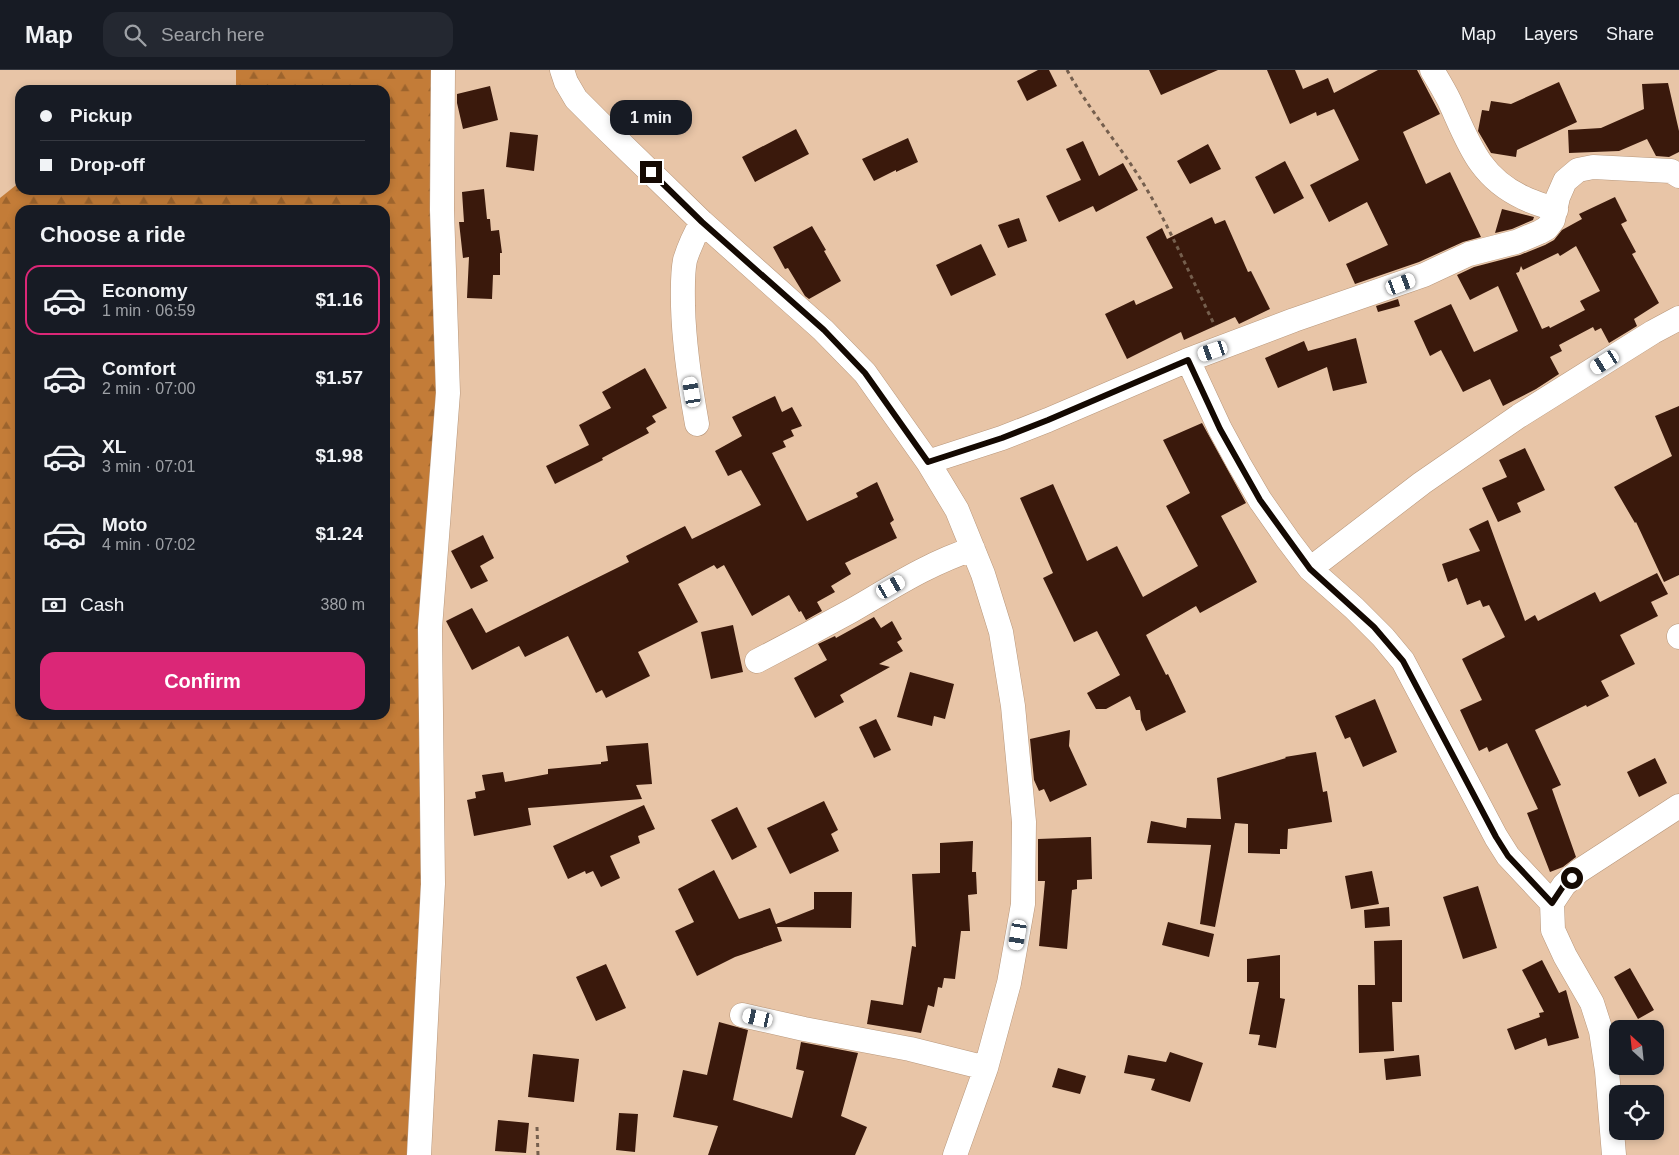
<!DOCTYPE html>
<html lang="en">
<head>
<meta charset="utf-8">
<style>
	body { margin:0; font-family:Helvetica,sans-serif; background:#242831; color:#f1f3f6; height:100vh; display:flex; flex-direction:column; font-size:19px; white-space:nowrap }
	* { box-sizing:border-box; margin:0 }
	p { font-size:16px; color:#9ea1a6 }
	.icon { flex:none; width:28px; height:28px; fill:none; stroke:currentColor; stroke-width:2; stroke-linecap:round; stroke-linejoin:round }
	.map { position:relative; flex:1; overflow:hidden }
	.panel { position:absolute; left:15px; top:135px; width:375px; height:515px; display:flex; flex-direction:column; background:#171b24; border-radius:15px; box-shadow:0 2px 8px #0003 }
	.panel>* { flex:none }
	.guide { position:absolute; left:15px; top:15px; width:375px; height:110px; border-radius:15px; box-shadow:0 2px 8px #0003; display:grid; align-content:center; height:110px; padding:0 25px; background:#171b24 }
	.needle { width:32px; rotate:333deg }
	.controls { position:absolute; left:1609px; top:950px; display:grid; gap:10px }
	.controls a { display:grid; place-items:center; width:55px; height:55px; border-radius:10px; background:#171b24; box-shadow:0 2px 8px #0003; font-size:25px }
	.end { position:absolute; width:22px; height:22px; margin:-11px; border:6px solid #140902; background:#fff; box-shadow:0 0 0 2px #fff }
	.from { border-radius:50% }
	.bubble { position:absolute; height:35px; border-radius:15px; background:#171b24; box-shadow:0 2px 8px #0003; font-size:16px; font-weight:700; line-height:35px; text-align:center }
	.car { position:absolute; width:15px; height:30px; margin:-15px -8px; border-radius:6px; box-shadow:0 0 4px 1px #0007; background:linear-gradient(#fff 24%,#345 0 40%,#fff 0 76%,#345 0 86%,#fff 0) }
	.guide b { display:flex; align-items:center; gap:18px; height:48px; font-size:19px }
	.guide b+b { border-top:1px solid #363941 }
	.guide i { width:12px; height:12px; background:#f1f3f6 }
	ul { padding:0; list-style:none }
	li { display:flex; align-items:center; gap:15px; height:70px; margin:0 10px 8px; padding:0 15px; border:2px solid transparent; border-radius:15px }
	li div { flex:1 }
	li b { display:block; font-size:19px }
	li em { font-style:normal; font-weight:700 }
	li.current { border-color:#db2777 }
	li>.icon { width:45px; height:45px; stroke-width:1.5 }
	h2 { padding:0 25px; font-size:22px; line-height:60px }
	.pay { display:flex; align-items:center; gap:12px; height:55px; padding:0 25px; font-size:19px }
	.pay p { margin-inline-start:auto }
	.cta { display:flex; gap:10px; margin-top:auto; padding:10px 25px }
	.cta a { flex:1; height:58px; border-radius:15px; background:#db2777; color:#fff; font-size:20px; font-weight:700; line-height:58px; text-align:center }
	header { display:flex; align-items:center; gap:30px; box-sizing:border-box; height:70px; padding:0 25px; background:#171b24; border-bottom:1px solid #363941 }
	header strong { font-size:24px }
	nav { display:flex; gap:28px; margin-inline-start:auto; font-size:18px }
	.search { width:350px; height:45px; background:#242831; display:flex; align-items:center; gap:12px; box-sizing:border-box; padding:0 18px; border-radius:15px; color:#9ea1a6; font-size:19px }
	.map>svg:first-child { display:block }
	.forest { fill:url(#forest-firs); fill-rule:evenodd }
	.building { fill:#3a190c; fill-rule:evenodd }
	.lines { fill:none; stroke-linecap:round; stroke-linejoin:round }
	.minor-casing { stroke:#b8977b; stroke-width:25 }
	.path { stroke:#755f4e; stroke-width:3; stroke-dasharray:4 4; stroke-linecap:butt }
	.minor { stroke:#fff; stroke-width:24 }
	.route { stroke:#140902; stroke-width:6 }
</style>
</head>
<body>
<header>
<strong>Map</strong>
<div class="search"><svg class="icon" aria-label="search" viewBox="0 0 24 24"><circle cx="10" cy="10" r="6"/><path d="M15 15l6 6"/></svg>Search here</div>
<nav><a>Map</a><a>Layers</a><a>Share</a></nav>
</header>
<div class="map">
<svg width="1679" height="1085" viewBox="0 0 1679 1085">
	<defs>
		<pattern id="forest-firs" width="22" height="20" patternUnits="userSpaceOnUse" patternTransform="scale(1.25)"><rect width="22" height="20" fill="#c37c38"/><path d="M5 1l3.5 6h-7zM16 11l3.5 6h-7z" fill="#9d642d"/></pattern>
	</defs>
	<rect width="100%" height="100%" fill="#e8c5a7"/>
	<path class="forest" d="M 236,0 L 432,0 L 437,322 L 422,815 L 408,1085 L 0,1085 L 0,128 L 20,112 L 20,120 L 385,120 L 385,20 L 236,20 ZM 20,140 L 385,140 L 385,645 L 20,645 Z"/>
	<path class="building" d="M 1038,0 L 1049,0 L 1057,16 L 1027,31 L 1017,11 Z
		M 1149,0 L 1218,0 L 1161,25 Z
		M 1267,0 L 1295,0 L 1303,19 L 1328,8 L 1334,23 L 1378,0 L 1417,0 L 1440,44 L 1403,62 L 1426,114 L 1450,102 L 1481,167 L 1463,172 L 1419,192 L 1355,214 L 1346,194 L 1388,175 L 1367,132 L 1329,152 L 1310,115 L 1359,90 L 1334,39 L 1317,46 L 1316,42 L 1290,54 Z
		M 1559,12 L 1577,52 L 1517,80 L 1516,87 L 1491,83 L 1478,61 L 1482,40 L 1489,41 L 1491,31 L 1511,34 Z
		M 1668,13 L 1679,61 L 1679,82 L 1669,87 L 1656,86 L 1647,69 L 1619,81 L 1569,83 L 1568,60 L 1601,58 L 1644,39 L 1642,14 Z
		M 490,16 L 498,50 L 463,59 L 457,33 L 457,24 Z
		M 796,59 L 809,84 L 755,112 L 742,87 Z
		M 510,62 L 538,65 L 534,101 L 506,97 Z
		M 908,68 L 918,92 L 896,102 L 896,100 L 874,111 L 862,89 Z
		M 1083,71 L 1099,106 L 1123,93 L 1138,120 L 1096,142 L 1093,136 L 1059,152 L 1046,126 L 1081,110 L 1066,79 Z
		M 1208,74 L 1221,99 L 1190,114 L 1177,91 Z
		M 1285,91 L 1304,128 L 1274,144 L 1255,107 Z
		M 484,119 L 487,149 L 490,149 L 491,161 L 499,160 L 502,183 L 500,183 L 500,205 L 493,205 L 492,229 L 467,228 L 469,187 L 463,188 L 459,152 L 464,152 L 462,122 Z
		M 1615,127 L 1627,151 L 1621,154 L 1636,182 L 1632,184 L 1659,233 L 1634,249 L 1637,256 L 1609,273 L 1601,258 L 1595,261 L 1593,257 L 1559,275 L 1562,281 L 1550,287 L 1559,304 L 1536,319 L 1503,336 L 1490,309 L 1463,322 L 1441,280 L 1430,286 L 1414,251 L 1451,234 L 1474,282 L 1518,261 L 1498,216 L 1470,230 L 1457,205 L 1474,197 L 1520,185 L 1545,175 L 1554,170 L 1562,160 L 1582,149 L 1579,144 ZM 1576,176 L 1600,221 L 1580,231 L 1585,240 L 1550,258 L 1549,256 L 1542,259 L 1516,203 L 1519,202 L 1521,196 L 1523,200 L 1558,183 L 1560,186 Z
		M 1502,139 L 1534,147 L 1533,150 L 1512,159 L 1495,163 Z
		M 1212,147 L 1215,154 L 1225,150 L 1248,202 L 1251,201 L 1270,239 L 1239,254 L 1235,247 L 1184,270 L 1181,262 L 1127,289 L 1105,244 L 1134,230 L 1136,235 L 1173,218 L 1146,167 L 1162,158 L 1167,169 Z
		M 1019,148 L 1027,171 L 1008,178 L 998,155 Z
		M 812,156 L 826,180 L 824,181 L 841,211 L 809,229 L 805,226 L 788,198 L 785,199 L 773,177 Z
		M 981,174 L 996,205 L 951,226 L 936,195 Z
		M 1398,229 L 1400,236 L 1378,242 L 1376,236 Z
		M 1356,268 L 1367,313 L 1333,321 L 1327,297 L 1278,318 L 1265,288 L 1304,271 L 1308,281 Z
		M 645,298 L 667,338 L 652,346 L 656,352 L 646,358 L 649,363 L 602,388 L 603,390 L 555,414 L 546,396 L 589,375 L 579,355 L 611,338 L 602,322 Z
		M 775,326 L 782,342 L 792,337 L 802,356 L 791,360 L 794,366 L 783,371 L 786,377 L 772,383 L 807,451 L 858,427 L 856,423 L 877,412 L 894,450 L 890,453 L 897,468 L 845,493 L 851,504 L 831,516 L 835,522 L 817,532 L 822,541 L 806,550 L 801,541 L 799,542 L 789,525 L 752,546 L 724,495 L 717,499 L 714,495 L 678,514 L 698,552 L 638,582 L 650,606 L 606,628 L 602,620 L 596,623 L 568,566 L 525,587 L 519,576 L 472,600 L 446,551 L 472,538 L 486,563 L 629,492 L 626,486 L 685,456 L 692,469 L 761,435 L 741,400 L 728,406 L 715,381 L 742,366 L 732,347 Z
		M 1679,336 L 1679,505 L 1664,512 L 1636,452 L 1635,453 L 1614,417 L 1672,386 L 1655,346 Z
		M 1202,353 L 1246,433 L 1221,446 L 1257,512 L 1200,543 L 1196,536 L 1146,565 L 1166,605 L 1168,604 L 1186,642 L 1146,661 L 1141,650 L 1140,640 L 1136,640 L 1130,626 L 1106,639 L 1096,639 L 1087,623 L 1120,605 L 1097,561 L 1074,572 L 1043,508 L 1053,503 L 1020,428 L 1053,414 L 1087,491 L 1117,476 L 1143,527 L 1198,496 L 1166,436 L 1190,423 L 1163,370 Z
		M 1525,378 L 1545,420 L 1517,433 L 1521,442 L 1498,452 L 1482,418 L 1507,407 L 1499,390 Z
		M 1488,450 L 1525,551 L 1535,545 L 1538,551 L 1595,522 L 1600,532 L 1657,503 L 1668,524 L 1651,532 L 1658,546 L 1620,565 L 1635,594 L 1601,611 L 1609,626 L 1587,637 L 1586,635 L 1535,660 L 1561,715 L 1552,719 L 1576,787 L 1563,797 L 1550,802 L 1527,743 L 1538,739 L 1507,673 L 1489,682 L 1487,677 L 1479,681 L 1460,640 L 1482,630 L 1462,589 L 1505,567 L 1489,535 L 1483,537 L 1480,530 L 1467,535 L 1457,508 L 1448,512 L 1442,494 L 1480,481 L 1469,459 Z
		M 483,465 L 494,488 L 480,496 L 488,511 L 471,519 L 451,481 Z
		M 874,547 L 881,558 L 892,551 L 902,569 L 897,572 L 903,581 L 879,594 L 890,597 L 840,625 L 844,632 L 815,648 L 794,608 L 827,590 L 818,574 L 835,566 L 836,568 Z
		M 733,555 L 743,602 L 711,609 L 701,562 Z
		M 910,602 L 954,614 L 945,649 L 934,646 L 932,656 L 897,647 Z
		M 1375,629 L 1397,682 L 1363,697 L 1350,667 L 1345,669 L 1335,646 Z
		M 876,649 L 891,680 L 874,688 L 859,657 Z
		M 1070,660 L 1069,676 L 1087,715 L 1050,732 L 1044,719 L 1039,721 L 1034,710 L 1030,669 Z
		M 648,673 L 652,714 L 636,715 L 642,729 L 528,738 L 531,755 L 474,766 L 467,730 L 476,728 L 475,722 L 485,720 L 482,705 L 503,702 L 505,712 L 548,704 L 548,699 L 601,694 L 601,692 L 608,691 L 606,676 Z
		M 1316,682 L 1323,722 L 1327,721 L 1332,752 L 1288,759 L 1287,779 L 1280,779 L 1280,784 L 1248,783 L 1248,754 L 1235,753 L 1215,857 L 1200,854 L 1211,775 L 1147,773 L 1151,751 L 1186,758 L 1187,748 L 1221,749 L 1217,708 L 1286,688 L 1285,687 Z
		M 1655,688 L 1667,713 L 1639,727 L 1627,702 Z
		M 824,731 L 838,760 L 831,764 L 839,781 L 790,804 L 767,758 Z
		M 644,735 L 655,759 L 638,766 L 640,773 L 610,786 L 620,808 L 601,817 L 593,801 L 586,804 L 585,801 L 568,809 L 553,776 Z
		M 737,737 L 757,777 L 732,790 L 711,750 Z
		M 1091,767 L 1092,809 L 1077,810 L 1077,819 L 1072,820 L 1067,879 L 1039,876 L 1045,811 L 1038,811 L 1038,769 Z
		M 973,771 L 972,802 L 976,802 L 977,824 L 968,825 L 970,861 L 961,861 L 955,909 L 944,908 L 942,918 L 938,917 L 934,937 L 928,935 L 921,963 L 867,954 L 871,930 L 903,935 L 912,876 L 916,877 L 912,804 L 940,803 L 940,773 Z
		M 714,800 L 739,849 L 770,838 L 776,854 L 814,839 L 814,822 L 852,822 L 851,858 L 777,857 L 782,871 L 735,887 L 697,906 L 675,861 L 694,852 L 678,819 Z
		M 1372,801 L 1379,834 L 1351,839 L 1345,806 Z
		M 1478,816 L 1497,878 L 1463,889 L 1443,827 Z
		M 1389,837 L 1390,856 L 1365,858 L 1364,840 Z
		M 1168,852 L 1214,864 L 1209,887 L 1162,875 Z
		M 1402,870 L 1402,932 L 1392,932 L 1394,981 L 1359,983 L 1358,915 L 1375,915 L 1374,871 Z
		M 1280,885 L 1280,928 L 1285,929 L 1276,978 L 1258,975 L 1260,965 L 1249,964 L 1259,912 L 1247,912 L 1247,889 Z
		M 1542,890 L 1559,923 L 1566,920 L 1579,968 L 1548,976 L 1546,968 L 1515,980 L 1507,959 L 1540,947 L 1539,943 L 1544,942 L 1522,900 Z
		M 606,894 L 626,938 L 596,951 L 576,907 Z
		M 1630,898 L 1654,940 L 1638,949 L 1614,907 Z
		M 719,952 L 748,960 L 733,1030 L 792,1048 L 804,1001 L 796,999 L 801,972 L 858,983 L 841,1046 L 867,1057 L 855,1085 L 708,1085 L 718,1056 L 673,1047 L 683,1000 L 707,1005 Z
		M 1170,982 L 1203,993 L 1190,1032 L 1151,1020 L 1155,1009 L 1124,1003 L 1128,985 L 1166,992 Z
		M 533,984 L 579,989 L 574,1032 L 528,1027 Z
		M 1419,985 L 1421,1006 L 1386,1010 L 1384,989 Z
		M 1058,998 L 1086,1006 L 1080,1024 L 1052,1017 Z
		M 619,1043 L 638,1044 L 635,1082 L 616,1080 Z
		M 498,1050 L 529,1053 L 526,1083 L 495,1081 Z"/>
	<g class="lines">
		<g class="minor-casing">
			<path id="minor" d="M 562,0 L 566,12 L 576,29 L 600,53 L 702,152 L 823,260 L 865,303 L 928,392 L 957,440 L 983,504 L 1001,562 L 1013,636 L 1024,752 L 1023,834 L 1009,913 L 986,998 L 955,1085
				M 1432,0 C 1438,10 1444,20 1449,30 C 1468,71 1478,107 1524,128 C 1534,133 1546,136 1556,140
				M 1188,290 L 1220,359 L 1239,394 L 1260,430 L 1288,470 L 1310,499 L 1354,538 L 1383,567 L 1403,591 L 1496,767 L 1508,786 L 1552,833
				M 697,354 C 690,315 684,276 683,236 C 683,222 682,205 685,190 C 689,177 695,164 702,152
				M 928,392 L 1002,368 L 1048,350 L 1188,290 L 1294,250 L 1424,205 L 1469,184 L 1516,172 L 1540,162 L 1547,158 L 1553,150 L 1558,127 L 1565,111 L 1578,100 L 1593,97 L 1671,101 L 1679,106
				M 1310,499 L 1422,413 L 1519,346 L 1653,262 L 1679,248
				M 1679,566 L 1679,567
				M 757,591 C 788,575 820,558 851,541 C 891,518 929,493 973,479
				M 742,945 L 804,959 L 910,979 L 986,998
				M 419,1085 L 433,814 L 430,558 L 448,323 L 442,140 L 443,0
				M 1614,1085 L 1607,1001 L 1601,961 L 1592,933 L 1565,886 L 1553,860 L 1552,833 L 1564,815 L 1579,801 L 1679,736"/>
		</g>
		<path class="path" d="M 1067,0 C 1089,40 1119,74 1143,113 C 1171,159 1191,208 1215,256
			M 537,1057 L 538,1085"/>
		<use href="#minor" class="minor"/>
	</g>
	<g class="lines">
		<path class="route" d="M 651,102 L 702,152 L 824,260 L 865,303 L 928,392 L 1002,368 L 1048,350 L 1188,290 L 1220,359 L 1260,430 L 1310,499 L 1374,557 L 1403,591 L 1496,767 L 1508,786 L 1552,833 L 1564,815 L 1572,808"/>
	</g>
</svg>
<div class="controls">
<a><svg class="needle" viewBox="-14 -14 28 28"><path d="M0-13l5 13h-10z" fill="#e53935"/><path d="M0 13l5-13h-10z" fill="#9ea1a6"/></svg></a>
<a><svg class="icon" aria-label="locate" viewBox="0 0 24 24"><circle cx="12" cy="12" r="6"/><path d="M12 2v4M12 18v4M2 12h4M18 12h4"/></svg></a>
</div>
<i class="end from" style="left:1572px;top:808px"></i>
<i class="end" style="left:651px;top:102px"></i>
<div class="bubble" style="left:610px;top:30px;width:82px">1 min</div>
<i class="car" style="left:1401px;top:214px;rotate:69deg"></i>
<i class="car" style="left:1213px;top:281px;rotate:251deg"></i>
<i class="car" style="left:1605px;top:292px;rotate:238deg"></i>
<i class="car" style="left:692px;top:322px;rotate:350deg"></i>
<i class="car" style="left:891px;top:517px;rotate:60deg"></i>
<i class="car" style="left:1018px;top:865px;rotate:190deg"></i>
<i class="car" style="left:758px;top:948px;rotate:283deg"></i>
<div class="guide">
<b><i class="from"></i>Pickup</b>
<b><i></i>Drop-off</b>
</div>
<section class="panel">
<h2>Choose a ride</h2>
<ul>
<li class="current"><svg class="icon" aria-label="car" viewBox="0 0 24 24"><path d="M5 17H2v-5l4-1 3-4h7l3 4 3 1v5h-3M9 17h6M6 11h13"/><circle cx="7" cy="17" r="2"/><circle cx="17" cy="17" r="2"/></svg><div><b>Economy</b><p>1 min · 06:59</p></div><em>$1.16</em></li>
<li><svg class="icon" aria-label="car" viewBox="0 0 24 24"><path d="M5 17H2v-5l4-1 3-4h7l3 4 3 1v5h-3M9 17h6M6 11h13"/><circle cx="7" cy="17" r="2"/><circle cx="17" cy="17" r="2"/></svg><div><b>Comfort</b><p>2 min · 07:00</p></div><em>$1.57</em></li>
<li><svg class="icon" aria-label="car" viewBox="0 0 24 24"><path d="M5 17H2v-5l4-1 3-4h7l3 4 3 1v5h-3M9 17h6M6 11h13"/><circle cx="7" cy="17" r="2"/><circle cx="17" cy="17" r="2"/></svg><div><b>XL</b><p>3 min · 07:01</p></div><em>$1.98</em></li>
<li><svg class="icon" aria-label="car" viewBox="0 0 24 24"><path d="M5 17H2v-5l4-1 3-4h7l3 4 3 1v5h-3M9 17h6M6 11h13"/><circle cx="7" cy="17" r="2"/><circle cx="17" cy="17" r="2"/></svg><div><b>Moto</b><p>4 min · 07:02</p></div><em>$1.24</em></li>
</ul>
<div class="pay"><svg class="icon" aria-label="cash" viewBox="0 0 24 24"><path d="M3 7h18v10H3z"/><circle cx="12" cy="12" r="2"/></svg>Cash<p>380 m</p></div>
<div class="cta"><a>Confirm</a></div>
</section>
</div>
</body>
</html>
